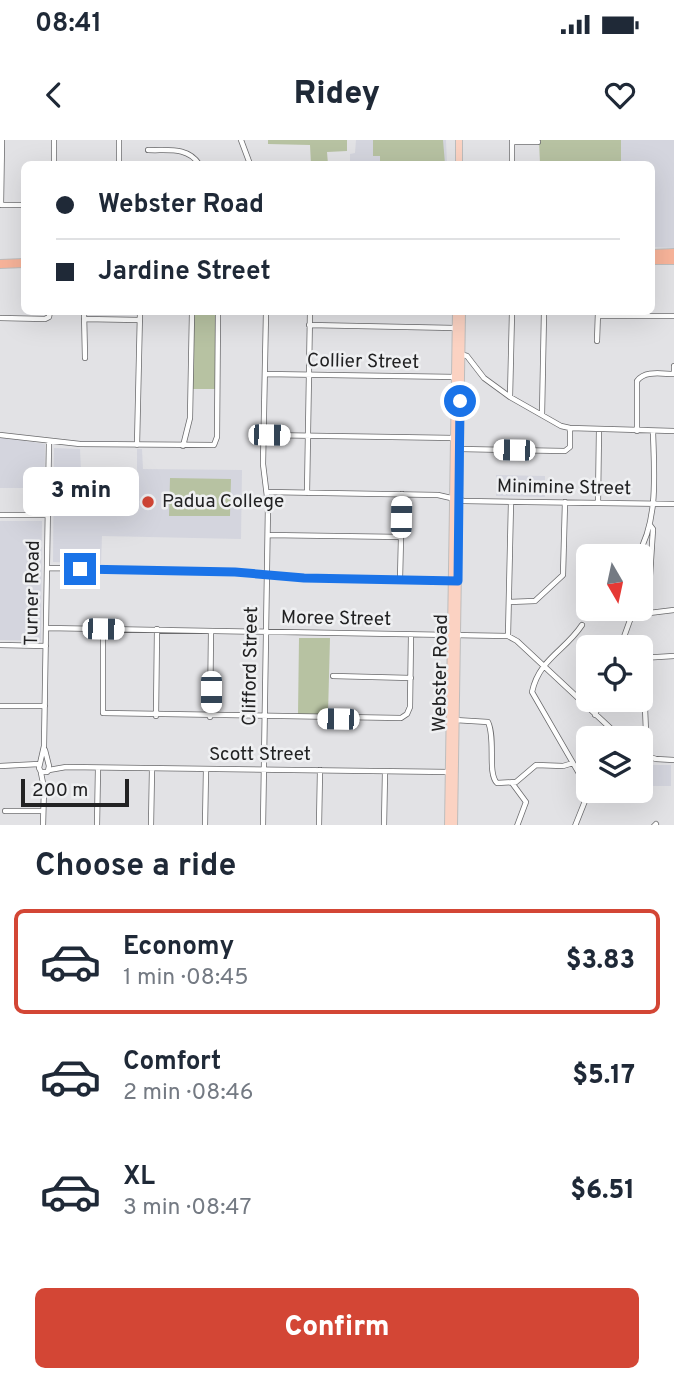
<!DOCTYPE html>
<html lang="en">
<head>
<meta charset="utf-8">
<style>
	body { margin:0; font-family:Overpass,sans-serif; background:#f6f6f7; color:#1f2937; height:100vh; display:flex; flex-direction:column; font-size:26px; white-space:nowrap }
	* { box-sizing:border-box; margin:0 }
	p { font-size:23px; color:#747a83 }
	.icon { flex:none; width:38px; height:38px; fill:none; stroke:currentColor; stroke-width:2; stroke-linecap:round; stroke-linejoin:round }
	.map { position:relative; height:685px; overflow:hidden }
	.drawer { display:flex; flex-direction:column; background:#fff; flex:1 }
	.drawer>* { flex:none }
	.guide { position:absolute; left:21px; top:21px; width:634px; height:154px; border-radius:10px; box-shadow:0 7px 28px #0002; display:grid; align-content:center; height:154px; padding:0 35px; background:#fff }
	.needle { width:46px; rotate:171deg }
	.tools { position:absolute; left:576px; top:404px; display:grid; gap:14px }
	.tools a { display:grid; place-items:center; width:77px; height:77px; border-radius:10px; background:#fff; box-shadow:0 7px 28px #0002; font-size:35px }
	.scale { position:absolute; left:21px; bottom:18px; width:108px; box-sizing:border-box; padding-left:7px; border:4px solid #222223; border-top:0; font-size:19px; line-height:24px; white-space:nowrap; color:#222223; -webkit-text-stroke:5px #eff0f2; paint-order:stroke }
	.end { position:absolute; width:32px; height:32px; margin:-16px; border:9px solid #1a73e8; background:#fff; box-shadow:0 0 0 4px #fff }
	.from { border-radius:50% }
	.bubble { position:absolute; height:49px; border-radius:10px; background:#fff; box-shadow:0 7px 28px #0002; font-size:23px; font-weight:800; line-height:49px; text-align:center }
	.car { position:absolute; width:21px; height:42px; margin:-21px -10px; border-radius:9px; box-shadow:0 0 5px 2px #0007; background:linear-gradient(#fff 24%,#345 0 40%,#fff 0 76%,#345 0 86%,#fff 0) }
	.guide b { display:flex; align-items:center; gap:24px; height:66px; font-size:26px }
	.guide b+b { border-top:2px solid #e0e1e3 }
	.guide i { width:18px; height:18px; background:#1f2937 }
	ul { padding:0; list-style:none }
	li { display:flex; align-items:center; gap:21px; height:105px; margin:0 14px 10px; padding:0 21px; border:4px solid transparent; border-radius:10px }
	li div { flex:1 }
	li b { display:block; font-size:26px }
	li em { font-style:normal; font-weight:800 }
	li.on { border-color:#d34635 }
	li>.icon { width:63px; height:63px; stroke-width:1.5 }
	h2 { padding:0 35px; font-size:32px; line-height:84px }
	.action { display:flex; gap:14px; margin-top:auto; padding:14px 35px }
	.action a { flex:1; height:80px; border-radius:10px; background:#d34635; color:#fff; font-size:28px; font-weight:800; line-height:80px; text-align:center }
	.status { display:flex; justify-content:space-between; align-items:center; height:49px; padding:0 35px; background:#fff; direction:ltr }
	.status svg { height:19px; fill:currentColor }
	header { display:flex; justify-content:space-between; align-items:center; height:91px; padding:0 35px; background:#fff; font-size:32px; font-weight:800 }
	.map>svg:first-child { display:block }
	.built { fill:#d4d5de }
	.green { fill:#b7c2a2 }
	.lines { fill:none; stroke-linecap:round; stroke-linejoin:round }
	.minor-casing { stroke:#6a6a6c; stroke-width:6 }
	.major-casing { stroke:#bdbdbd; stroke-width:8 }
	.highway-casing { stroke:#bdbdbd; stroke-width:10 }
	.minor { stroke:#fff; stroke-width:4.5 }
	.major { stroke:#fbd2c2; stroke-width:6 }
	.highway { stroke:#f8b49a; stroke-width:8 }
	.route { stroke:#1a73e8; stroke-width:9 }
	.poi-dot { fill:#d34635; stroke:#eff0f2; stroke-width:2.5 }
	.labels { text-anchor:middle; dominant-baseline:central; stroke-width:5; stroke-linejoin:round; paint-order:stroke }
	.street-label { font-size:19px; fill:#222223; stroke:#eff0f2 }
	.poi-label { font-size:19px; fill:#222223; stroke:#eff0f2; text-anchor:start }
</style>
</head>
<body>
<div class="status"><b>08:41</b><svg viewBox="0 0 49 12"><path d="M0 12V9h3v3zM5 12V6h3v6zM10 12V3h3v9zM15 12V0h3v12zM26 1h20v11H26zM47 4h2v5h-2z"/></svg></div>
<header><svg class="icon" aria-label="back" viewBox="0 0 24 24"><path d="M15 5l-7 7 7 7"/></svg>Ridey<svg class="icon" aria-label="heart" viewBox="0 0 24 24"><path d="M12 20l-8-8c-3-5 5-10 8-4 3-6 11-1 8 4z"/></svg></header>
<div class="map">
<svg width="674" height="686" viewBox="0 0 674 686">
	<rect width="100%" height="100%" fill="#e2e2e5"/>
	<path class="built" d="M 356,0 L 446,0 L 447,24 L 350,24 L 350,14 L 355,13 Z
		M 621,0 L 674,0 L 674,108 L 651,107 L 651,24 L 621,24 Z
		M 0,297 L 45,304 L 44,372 L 29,373 L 29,348 L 0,348 Z
		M 54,308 L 80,309 L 81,331 L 137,332 L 137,309 L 142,309 L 143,329 L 242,330 L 241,399 L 102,396 L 101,424 L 53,422 Z
		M 496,335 L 545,336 L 545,357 L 496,356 Z
		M 0,381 L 42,381 L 41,501 L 0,500 Z
		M 647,625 L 671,625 L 671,646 L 647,646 Z"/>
	<path class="green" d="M 268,0 L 347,0 L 347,11 L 327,12 L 328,24 L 311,24 L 310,5 L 268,4 Z
		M 373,0 L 443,0 L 445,24 L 380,24 L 380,16 L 373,16 Z
		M 539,0 L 621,0 L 621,24 L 540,24 Z
		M 193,172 L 216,172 L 216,249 L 192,249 Z
		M 170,338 L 231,339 L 230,376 L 169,376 Z
		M 299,498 L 330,498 L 328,574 L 298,574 Z"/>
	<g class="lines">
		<g class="minor-casing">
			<path id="minor" d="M 54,0 L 54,24
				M 119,0 L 119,24
				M 241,0 L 250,24
				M 512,1 L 512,24
				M 512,2 L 538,2
				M 148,10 C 167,11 187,6 199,24
				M 1,65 L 2,0
				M 1,65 L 24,65
				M 84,172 L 85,218
				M 598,176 L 674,176
				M 0,178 L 45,179 L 49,177 L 50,172
				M 84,179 L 139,180
				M 309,185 L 455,188
				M 597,201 L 598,172
				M 460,214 L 467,216 L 484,238 L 510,257 L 561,286 L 570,288 L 674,291
				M 265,234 L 457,237
				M 674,234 L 674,226
				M 510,257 L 512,172
				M 542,275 L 544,172
				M 637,291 L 637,241 C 645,230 662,234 674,234
				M 0,295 L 80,304 L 214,305 L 217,297 L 218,172
				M 264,295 L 455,298
				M 137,305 L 140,172
				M 183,306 L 190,278 L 192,172
				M 460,309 L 565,311 L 570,307 L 570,288
				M 267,352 L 438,355 L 464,361 L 674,364
				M 307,353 L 310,172
				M 598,363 L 599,289
				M 0,375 L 46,375
				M 268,395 L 401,397
				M 642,408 L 645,414 L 644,464
				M 619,416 L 624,413 L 639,412
				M 637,416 C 659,380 654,332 653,291
				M 47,428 L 221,431 L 304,438 L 452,441
				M 400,440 L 402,354
				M 644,442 L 650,436 L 653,389 L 650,385
				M 509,462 L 535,461 L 563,435 L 565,362
				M 633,475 L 674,470
				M 582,485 C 565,511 539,519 532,552 L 588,649
				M 46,488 L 508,496 L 517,501 L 621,598
				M 103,489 L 103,573 L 401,578 L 407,574 L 410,567 L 411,495
				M 508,496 L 511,362
				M 0,505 L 46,506
				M 620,508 L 634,469
				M 641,518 L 674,516
				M 643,518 L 647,617
				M 333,536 L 411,538
				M 0,566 L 45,566
				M 595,575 L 601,560
				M 156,576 L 157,489
				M 210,577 L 211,491
				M 455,580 L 488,582 C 496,599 487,633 497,643 L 516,642 L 536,625 L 563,626 L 573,623
				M 45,610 L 49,626 L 48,631
				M 640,614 L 656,619 L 674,620
				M 0,626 L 39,624
				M 49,630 L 66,627 L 450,632
				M 47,632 L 41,632 L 39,628 L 44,606 L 49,302
				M 41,633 L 44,648 L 43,686
				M 512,643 L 526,662 L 517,686
				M 5,671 L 43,671
				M 97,686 L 98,628
				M 151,686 L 152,629
				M 205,686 L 206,629
				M 263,686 L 268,365 L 263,324 L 266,172
				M 319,686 L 320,630
				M 384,686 L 385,632
				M 575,686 L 589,651
				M 654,686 L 656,684"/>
		</g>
		<g class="major-casing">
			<path id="major" d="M 459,0 L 459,24
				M 448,686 L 456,172
				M 454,686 L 462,172"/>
		</g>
		<g class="highway-casing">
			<path id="highway" d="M 651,114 L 674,113
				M 651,120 L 674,120
				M 0,124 L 24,123"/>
		</g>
		<use href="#minor" class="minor"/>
		<use href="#major" class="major"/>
		<use href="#highway" class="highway"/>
	</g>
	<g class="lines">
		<path class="route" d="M 80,429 L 235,432 L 304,438 L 458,441 L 460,261"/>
	</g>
	<circle class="poi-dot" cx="148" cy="362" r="7"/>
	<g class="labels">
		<g class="street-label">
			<text transform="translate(363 222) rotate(1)">Collier Street</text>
			<text transform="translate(564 348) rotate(1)">Minimine Street</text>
			<text transform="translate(33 453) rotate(-89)">Turner Road</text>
			<text transform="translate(336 479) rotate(1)">Moree Street</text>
			<text transform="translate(251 526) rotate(-89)">Clifford Street</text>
			<text transform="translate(441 533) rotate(-89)">Webster Road</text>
			<text x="260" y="615">Scott Street</text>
		</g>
		<g class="poi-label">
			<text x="162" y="362">Padua College</text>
		</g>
	</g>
</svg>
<div class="tools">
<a><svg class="needle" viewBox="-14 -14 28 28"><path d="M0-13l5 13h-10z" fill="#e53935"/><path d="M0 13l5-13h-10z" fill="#747a83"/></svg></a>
<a><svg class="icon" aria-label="locate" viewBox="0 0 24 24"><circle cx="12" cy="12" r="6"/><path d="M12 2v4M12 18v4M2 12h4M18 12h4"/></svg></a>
<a><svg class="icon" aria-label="layers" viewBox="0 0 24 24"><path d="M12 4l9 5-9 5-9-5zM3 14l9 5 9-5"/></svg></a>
</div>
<div class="scale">200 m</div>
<i class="end from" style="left:460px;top:261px"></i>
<i class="end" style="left:80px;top:429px"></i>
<div class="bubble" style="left:23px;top:327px;width:116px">3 min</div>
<i class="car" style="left:269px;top:295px;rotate:91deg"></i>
<i class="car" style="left:514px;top:310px;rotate:271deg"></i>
<i class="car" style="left:401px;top:377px;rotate:1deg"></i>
<i class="car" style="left:103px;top:489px;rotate:91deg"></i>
<i class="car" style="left:211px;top:552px;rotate:180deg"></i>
<i class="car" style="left:338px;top:579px;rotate:271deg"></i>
<div class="guide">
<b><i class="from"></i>Webster Road</b>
<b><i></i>Jardine Street</b>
</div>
</div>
<section class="drawer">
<h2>Choose a ride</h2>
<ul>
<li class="on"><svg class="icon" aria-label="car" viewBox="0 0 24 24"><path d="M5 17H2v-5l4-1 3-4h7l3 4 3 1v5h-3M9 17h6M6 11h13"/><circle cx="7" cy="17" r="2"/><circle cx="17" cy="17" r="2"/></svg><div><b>Economy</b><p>1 min · 08:45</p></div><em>$3.83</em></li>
<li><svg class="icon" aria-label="car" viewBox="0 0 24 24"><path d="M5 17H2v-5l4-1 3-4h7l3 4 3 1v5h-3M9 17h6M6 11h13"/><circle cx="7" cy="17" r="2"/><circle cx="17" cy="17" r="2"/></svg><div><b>Comfort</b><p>2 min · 08:46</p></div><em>$5.17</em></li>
<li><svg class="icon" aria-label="car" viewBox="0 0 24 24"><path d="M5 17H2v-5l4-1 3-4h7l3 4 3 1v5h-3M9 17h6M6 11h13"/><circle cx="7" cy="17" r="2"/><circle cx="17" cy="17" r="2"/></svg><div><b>XL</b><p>3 min · 08:47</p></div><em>$6.51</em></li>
</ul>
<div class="action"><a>Confirm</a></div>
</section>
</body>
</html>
